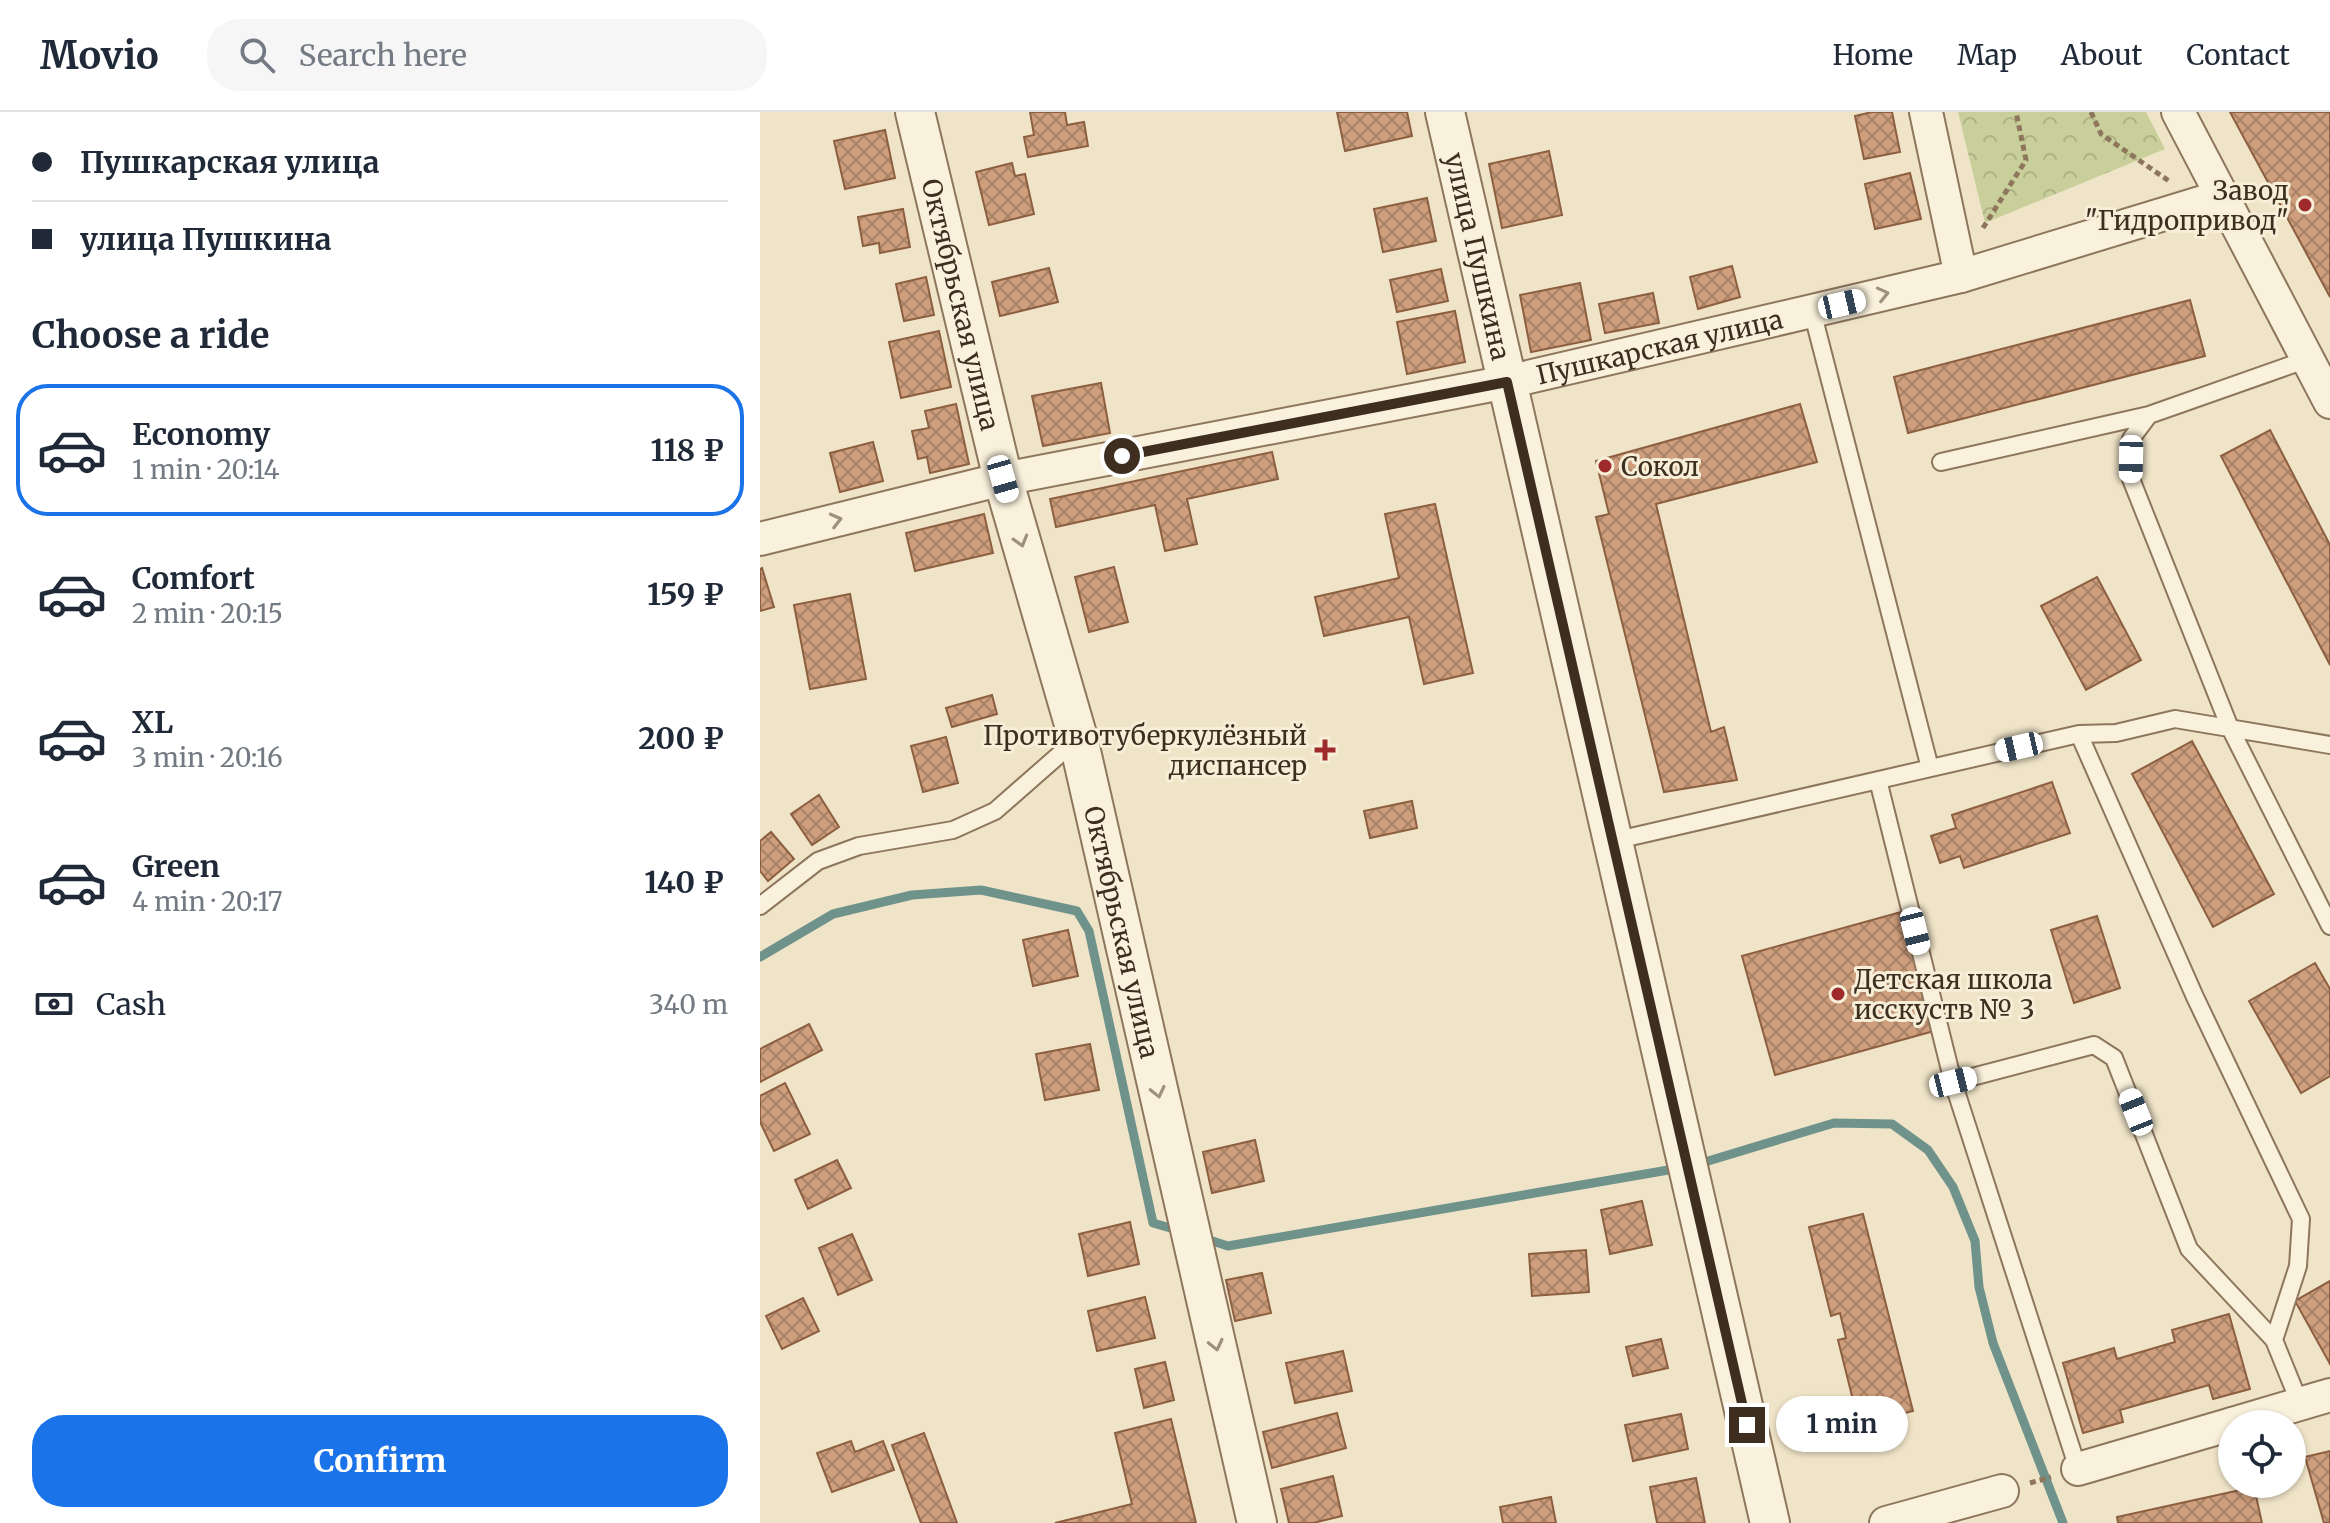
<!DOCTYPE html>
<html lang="en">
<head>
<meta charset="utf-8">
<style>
	body { margin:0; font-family:Merriweather,serif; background:#f6f6f7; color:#1f2937; height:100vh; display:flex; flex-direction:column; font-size:30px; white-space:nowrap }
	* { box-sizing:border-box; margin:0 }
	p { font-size:26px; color:#747a83 }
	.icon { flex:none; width:44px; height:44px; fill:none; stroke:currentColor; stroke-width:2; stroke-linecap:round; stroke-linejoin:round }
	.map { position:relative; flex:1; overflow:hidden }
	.panel { display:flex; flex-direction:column; background:#fff; width:760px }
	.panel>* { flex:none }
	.guide { display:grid; align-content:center; height:176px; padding:0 32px; background:#fff }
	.controls { position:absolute; left:1458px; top:1298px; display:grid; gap:16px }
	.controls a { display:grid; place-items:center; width:88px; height:88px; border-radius:50%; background:#fff; box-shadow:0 2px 6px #0004; font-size:40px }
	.end { position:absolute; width:36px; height:36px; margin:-18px; border:10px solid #3d2e20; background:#fff; box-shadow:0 0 0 4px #fff }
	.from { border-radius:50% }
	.bubble { position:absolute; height:56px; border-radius:28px; background:#fff; box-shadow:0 2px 6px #0004; font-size:26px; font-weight:700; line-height:56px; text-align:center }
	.car { position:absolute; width:24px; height:48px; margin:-24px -12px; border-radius:10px; box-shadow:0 0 6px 2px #0007; background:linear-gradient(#fff 24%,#345 0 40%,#fff 0 76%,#345 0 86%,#fff 0) }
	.guide b { display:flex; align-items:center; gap:28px; height:76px; font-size:30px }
	.guide b+b { border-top:2px solid #e0e1e3 }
	.guide i { width:20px; height:20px; background:#1f2937 }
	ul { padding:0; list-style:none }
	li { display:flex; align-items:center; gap:24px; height:132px; margin:0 16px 12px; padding:0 16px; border:4px solid transparent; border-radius:32px }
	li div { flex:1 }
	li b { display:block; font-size:30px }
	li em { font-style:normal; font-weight:700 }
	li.active { border-color:#1a73e8 }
	li>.icon { width:72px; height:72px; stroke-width:1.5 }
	h2 { padding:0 32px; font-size:36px; line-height:96px }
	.pay { display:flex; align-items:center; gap:20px; height:88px; padding:0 32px; font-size:30px }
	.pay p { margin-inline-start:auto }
	.action { display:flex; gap:16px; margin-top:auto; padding:16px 32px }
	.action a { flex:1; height:92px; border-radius:32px; background:#1a73e8; color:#fff; font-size:32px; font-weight:700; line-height:92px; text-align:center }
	header { display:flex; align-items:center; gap:48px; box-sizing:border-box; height:112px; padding:0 40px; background:#fff; border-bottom:2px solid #e0e1e3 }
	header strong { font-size:38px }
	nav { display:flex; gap:44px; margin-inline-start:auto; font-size:28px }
	.search { width:560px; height:72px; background:#f6f6f7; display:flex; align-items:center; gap:20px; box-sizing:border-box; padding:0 28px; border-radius:32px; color:#747a83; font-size:30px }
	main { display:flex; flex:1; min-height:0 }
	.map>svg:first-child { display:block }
	.park { fill:url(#park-crowns) }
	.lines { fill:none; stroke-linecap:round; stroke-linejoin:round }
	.stream { stroke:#6f938a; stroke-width:9 }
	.building { fill:url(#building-cross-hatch); stroke:#8d5f41; stroke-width:2 }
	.service-casing { stroke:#8d765c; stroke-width:20 }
	.minor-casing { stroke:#8d765c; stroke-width:36 }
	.tertiary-casing { stroke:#8d765c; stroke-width:42 }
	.path { stroke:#8d765c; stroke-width:5; stroke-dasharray:6 4; stroke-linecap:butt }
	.service { stroke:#faf1dc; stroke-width:16 }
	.minor { stroke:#faf1dc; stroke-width:32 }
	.tertiary { stroke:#faf1dc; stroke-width:38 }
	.oneway { stroke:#9c907e }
	.route { stroke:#3d2e20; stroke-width:10 }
	.poi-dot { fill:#9e2a2b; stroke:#f7eed8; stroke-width:3 }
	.labels { text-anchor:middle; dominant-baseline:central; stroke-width:6; stroke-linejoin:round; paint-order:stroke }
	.poi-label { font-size:26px; fill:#3d2e20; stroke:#f7eed8; text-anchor:end }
	.street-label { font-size:26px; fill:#3d2e20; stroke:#f7eed8 }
</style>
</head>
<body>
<header>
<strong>Movio</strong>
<div class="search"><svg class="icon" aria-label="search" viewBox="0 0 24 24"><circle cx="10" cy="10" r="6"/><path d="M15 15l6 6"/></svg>Search here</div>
<nav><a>Home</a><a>Map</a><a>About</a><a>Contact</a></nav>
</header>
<main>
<section class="panel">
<div class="guide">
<b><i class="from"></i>Пушкарская улица</b>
<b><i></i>улица Пушкина</b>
</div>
<h2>Choose a ride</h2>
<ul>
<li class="active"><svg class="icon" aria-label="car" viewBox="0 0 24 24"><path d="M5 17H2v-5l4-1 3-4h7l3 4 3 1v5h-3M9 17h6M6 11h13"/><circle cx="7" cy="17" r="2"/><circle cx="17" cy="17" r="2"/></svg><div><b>Economy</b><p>1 min · 20:14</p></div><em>118 ₽</em></li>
<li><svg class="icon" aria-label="car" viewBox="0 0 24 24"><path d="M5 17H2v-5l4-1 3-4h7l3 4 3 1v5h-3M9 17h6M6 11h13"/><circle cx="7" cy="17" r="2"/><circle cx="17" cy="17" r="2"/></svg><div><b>Comfort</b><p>2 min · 20:15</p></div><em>159 ₽</em></li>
<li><svg class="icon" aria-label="car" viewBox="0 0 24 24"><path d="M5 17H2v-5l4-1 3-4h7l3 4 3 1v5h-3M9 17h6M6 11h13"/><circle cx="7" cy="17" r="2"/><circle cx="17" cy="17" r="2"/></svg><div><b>XL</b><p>3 min · 20:16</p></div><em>200 ₽</em></li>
<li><svg class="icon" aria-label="car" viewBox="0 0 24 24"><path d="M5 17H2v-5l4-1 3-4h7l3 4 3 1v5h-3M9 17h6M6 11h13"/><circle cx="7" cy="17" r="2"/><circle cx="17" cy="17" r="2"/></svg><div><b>Green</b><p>4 min · 20:17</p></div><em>140 ₽</em></li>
</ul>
<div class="pay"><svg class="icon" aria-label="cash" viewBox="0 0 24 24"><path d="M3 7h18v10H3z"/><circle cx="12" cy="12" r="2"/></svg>Cash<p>340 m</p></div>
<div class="action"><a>Confirm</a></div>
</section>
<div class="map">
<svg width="1570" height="1411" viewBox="0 0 1570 1411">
	<defs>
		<pattern id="park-crowns" width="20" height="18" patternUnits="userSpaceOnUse" patternTransform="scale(2)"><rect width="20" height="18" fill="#c9cf9b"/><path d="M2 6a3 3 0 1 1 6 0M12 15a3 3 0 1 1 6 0" fill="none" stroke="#aeb285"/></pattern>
		<pattern id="building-cross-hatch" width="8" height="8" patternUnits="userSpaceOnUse" patternTransform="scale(2)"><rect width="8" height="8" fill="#cf9f7d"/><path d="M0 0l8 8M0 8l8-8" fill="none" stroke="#a98266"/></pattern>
	</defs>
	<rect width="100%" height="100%" fill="#f0e4c8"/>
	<path class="park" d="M 1198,0 L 1386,0 L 1405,37 L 1225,111 Z"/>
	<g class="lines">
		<path class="stream" d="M 0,845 L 73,802 L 152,783 L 221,778 L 317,799 L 329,819 L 393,1111 L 421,1119
			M 935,1053 L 1074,1011 L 1132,1012 L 1168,1038 L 1193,1075 L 1215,1129 L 1219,1175 L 1233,1231 L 1303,1411
			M 443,1126 L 468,1134 L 920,1056"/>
	</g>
	<path class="building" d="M 270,0 L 305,0 L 307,13 L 324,10 L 328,34 L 268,45 L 264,25 L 274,23 Z
		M 577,0 L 647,0 L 652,24 L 585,39 Z
		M 1112,0 L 1132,0 L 1140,40 L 1104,47 L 1095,4 Z
		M 1470,0 L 1570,0 L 1570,185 Z
		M 125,18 L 135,66 L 85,77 L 74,29 Z
		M 789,39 L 802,103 L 742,116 L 729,52 Z
		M 252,51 L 255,64 L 265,62 L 274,102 L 229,113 L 216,60 Z
		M 1150,61 L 1161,107 L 1115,117 L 1105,72 Z
		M 667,86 L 676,129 L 623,140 L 614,97 Z
		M 143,97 L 150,135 L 120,141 L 119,131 L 103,134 L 98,105 Z
		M 972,154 L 980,185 L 938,197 L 930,165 Z
		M 289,156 L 298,190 L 240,204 L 232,170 Z
		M 681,157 L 688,189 L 637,200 L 630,168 Z
		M 166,165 L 174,203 L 144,209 L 136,172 Z
		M 820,171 L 831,228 L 771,240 L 760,183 Z
		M 893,181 L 899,211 L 845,221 L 839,192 Z
		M 1430,188 L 1445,244 L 1148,321 L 1134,265 Z
		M 695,199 L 705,250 L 647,262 L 637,210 Z
		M 179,219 L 191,275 L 141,286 L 129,230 Z
		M 341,271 L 350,321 L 283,334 L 272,284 Z
		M 196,292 L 209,352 L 170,361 L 167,345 L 158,347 L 152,319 L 169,316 L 165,299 Z
		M 1040,292 L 1057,350 L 896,392 L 951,620 L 964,615 L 977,668 L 904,680 L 836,405 L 849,402 L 836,349 Z
		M 1510,318 L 1570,433 L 1570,553 L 1461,344 Z
		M 113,330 L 123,369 L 80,380 L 70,341 Z
		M 512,340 L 518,367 L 427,387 L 437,432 L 405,439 L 395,393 L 296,415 L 290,387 Z
		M 675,392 L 713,561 L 664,572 L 649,505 L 564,524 L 555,485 L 639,466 L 625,402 Z
		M 224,402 L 233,441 L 155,459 L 146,421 Z
		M 354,455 L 368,510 L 329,520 L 315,465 Z
		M 2,456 L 14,495 L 0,499 L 0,457 Z
		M 1337,465 L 1381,548 L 1326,578 L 1281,494 Z
		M 90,482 L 106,567 L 50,577 L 34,493 Z
		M 232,583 L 237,602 L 192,615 L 186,596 Z
		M 186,625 L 198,671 L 163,680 L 151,634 Z
		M 1432,629 L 1514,782 L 1453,815 L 1372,662 Z
		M 1292,670 L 1310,721 L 1204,756 L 1200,744 L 1180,751 L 1171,724 L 1196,716 L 1192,703 Z
		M 59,683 L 79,715 L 52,733 L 31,702 Z
		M 652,689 L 657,716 L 610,726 L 604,699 Z
		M 11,720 L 34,747 L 8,769 L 0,759 L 0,729 Z
		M 1141,800 L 1174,919 L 1015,963 L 982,844 Z
		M 1337,804 L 1360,876 L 1314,891 L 1291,818 Z
		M 308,818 L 318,864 L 273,874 L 263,828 Z
		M 1555,851 L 1570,877 L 1570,964 L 1541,981 L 1489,889 Z
		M 49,912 L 62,938 L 0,970 L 0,937 Z
		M 330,932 L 339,978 L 285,988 L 276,942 Z
		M 25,971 L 50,1022 L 14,1039 L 0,1010 L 0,984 Z
		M 495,1028 L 504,1069 L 452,1081 L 443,1040 Z
		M 77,1048 L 91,1076 L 48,1097 L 35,1068 Z
		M 882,1089 L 892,1133 L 850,1142 L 841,1098 Z
		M 1103,1102 L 1153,1299 L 1099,1312 L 1078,1228 L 1086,1226 L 1080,1201 L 1071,1204 L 1049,1115 Z
		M 370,1110 L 379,1152 L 328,1164 L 319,1122 Z
		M 92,1122 L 112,1168 L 78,1183 L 59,1136 Z
		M 826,1138 L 829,1180 L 772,1184 L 769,1142 Z
		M 502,1161 L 511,1201 L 475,1209 L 466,1168 Z
		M 1570,1169 L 1570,1252 L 1535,1189 Z
		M 385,1185 L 395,1226 L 337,1239 L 328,1199 Z
		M 43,1186 L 59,1219 L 22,1237 L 6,1204 Z
		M 1469,1202 L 1490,1277 L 1453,1287 L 1449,1273 L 1360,1298 L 1363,1310 L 1323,1321 L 1303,1251 L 1354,1236 L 1357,1247 L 1415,1230 L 1412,1218 Z
		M 901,1227 L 908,1256 L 873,1264 L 866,1235 Z
		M 583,1239 L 592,1279 L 535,1291 L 526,1251 Z
		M 405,1250 L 414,1288 L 384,1296 L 375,1257 Z
		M 577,1301 L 586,1336 L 512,1356 L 503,1320 Z
		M 921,1302 L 928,1337 L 873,1349 L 865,1313 Z
		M 411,1307 L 436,1411 L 295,1411 L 372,1392 L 355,1321 Z
		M 164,1321 L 197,1411 L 161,1411 L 132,1333 Z
		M 91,1329 L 95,1340 L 123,1329 L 134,1358 L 72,1380 L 57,1341 Z
		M 1570,1339 L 1570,1411 L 1564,1411 L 1545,1345 Z
		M 573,1364 L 582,1404 L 553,1411 L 529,1411 L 521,1377 Z
		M 936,1366 L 945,1411 L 897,1411 L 890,1375 Z
		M 1494,1375 L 1502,1411 L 1358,1411 L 1357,1405 Z
		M 791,1385 L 796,1411 L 743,1411 L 740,1395 Z"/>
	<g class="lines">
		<g class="service-casing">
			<path id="service" d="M 1052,199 L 1170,656
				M 1548,247 L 1389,303 L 1371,327 L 1371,367 L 1470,616 L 1570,814
				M 1181,350 L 1389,303
				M 1319,622 L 1435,885 L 1541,1107 L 1538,1154 L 1514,1228
				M 1118,668 L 1193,970 L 1318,1357
				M 853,729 L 1319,622 L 1356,621 L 1415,607 L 1570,633
				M 0,794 L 58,749 L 99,734 L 193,718 L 235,699 L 316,628
				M 1193,970 L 1334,933 L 1354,946 L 1429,1137 L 1514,1228 L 1540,1292"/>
		</g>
		<g class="minor-casing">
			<g id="minor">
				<path d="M 1166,0 L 1201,164"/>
				<path d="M 1418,0 L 1570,290"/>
				<path id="s1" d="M 0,427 L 243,367 L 747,270 L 1052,199 L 1201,164 L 1463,84"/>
				<path d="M 1472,1312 L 1570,1283"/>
				<path d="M 1318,1357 L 1472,1312"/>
				<path d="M 1126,1411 L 1242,1379"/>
			</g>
		</g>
		<g class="tertiary-casing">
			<g id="tertiary">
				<path id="s2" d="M 155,0 L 243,367 L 318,626 L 497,1411"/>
				<path id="s3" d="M 685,0 L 1010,1411"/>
			</g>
		</g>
		<path class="path" d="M 1331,0 L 1341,22 L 1409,69
			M 1223,116 L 1266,48 L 1256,0
			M 1270,1371 L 1291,1365"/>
		<use href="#service" class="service"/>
		<use href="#minor" class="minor"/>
		<use href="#tertiary" class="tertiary"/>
	</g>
	<defs><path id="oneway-chevron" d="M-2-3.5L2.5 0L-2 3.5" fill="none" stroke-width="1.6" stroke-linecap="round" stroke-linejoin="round" transform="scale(2)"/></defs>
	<g class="oneway">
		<use href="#oneway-chevron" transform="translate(1123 182) rotate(-13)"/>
		<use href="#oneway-chevron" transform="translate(76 408) rotate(-14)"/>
		<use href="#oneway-chevron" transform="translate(261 429) rotate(74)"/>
		<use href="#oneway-chevron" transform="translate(398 980) rotate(77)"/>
		<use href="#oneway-chevron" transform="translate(456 1233) rotate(77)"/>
	</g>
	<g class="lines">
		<path class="route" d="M 362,344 L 747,270 L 987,1313"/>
	</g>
	<g class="poi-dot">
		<circle cx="1545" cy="93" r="8"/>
		<circle cx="845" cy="354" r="8"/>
		<path d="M561 626h8v8h8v8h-8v8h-8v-8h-8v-8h8z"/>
		<circle cx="1078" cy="882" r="8"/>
	</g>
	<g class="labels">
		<g class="poi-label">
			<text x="1529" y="78">Завод<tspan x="1529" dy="30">"Гидропривод"</tspan></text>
			<text x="861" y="354" text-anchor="start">Сокол</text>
			<text x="547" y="623">Противотуберкулёзный<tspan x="547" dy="30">диспансер</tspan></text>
			<text x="1094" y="867" text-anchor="start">Детская школа<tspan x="1094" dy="30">исскуств № 3</tspan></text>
		</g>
		<g class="street-label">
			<text stroke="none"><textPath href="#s3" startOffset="148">улица Пушкина</textPath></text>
			<text stroke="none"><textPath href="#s2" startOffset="198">Октябрьская улица</textPath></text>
			<text stroke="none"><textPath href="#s1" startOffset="920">Пушкарская улица</textPath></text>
			<text stroke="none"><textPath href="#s2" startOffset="846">Октябрьская улица</textPath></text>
		</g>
	</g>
</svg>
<div class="controls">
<a><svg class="icon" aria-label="locate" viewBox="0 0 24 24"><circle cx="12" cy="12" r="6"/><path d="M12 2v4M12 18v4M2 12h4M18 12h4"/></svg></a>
</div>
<i class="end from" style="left:362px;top:344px"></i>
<i class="end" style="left:987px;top:1313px"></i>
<div class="bubble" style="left:1016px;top:1284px;width:132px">1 min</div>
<i class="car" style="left:1082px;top:192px;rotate:77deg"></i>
<i class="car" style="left:1371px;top:347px;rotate:181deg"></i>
<i class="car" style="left:243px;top:367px;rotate:164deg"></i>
<i class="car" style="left:1259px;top:635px;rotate:257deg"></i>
<i class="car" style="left:1155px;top:819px;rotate:166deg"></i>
<i class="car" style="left:1193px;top:970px;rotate:76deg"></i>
<i class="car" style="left:1376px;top:1000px;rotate:338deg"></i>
</div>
</main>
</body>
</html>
